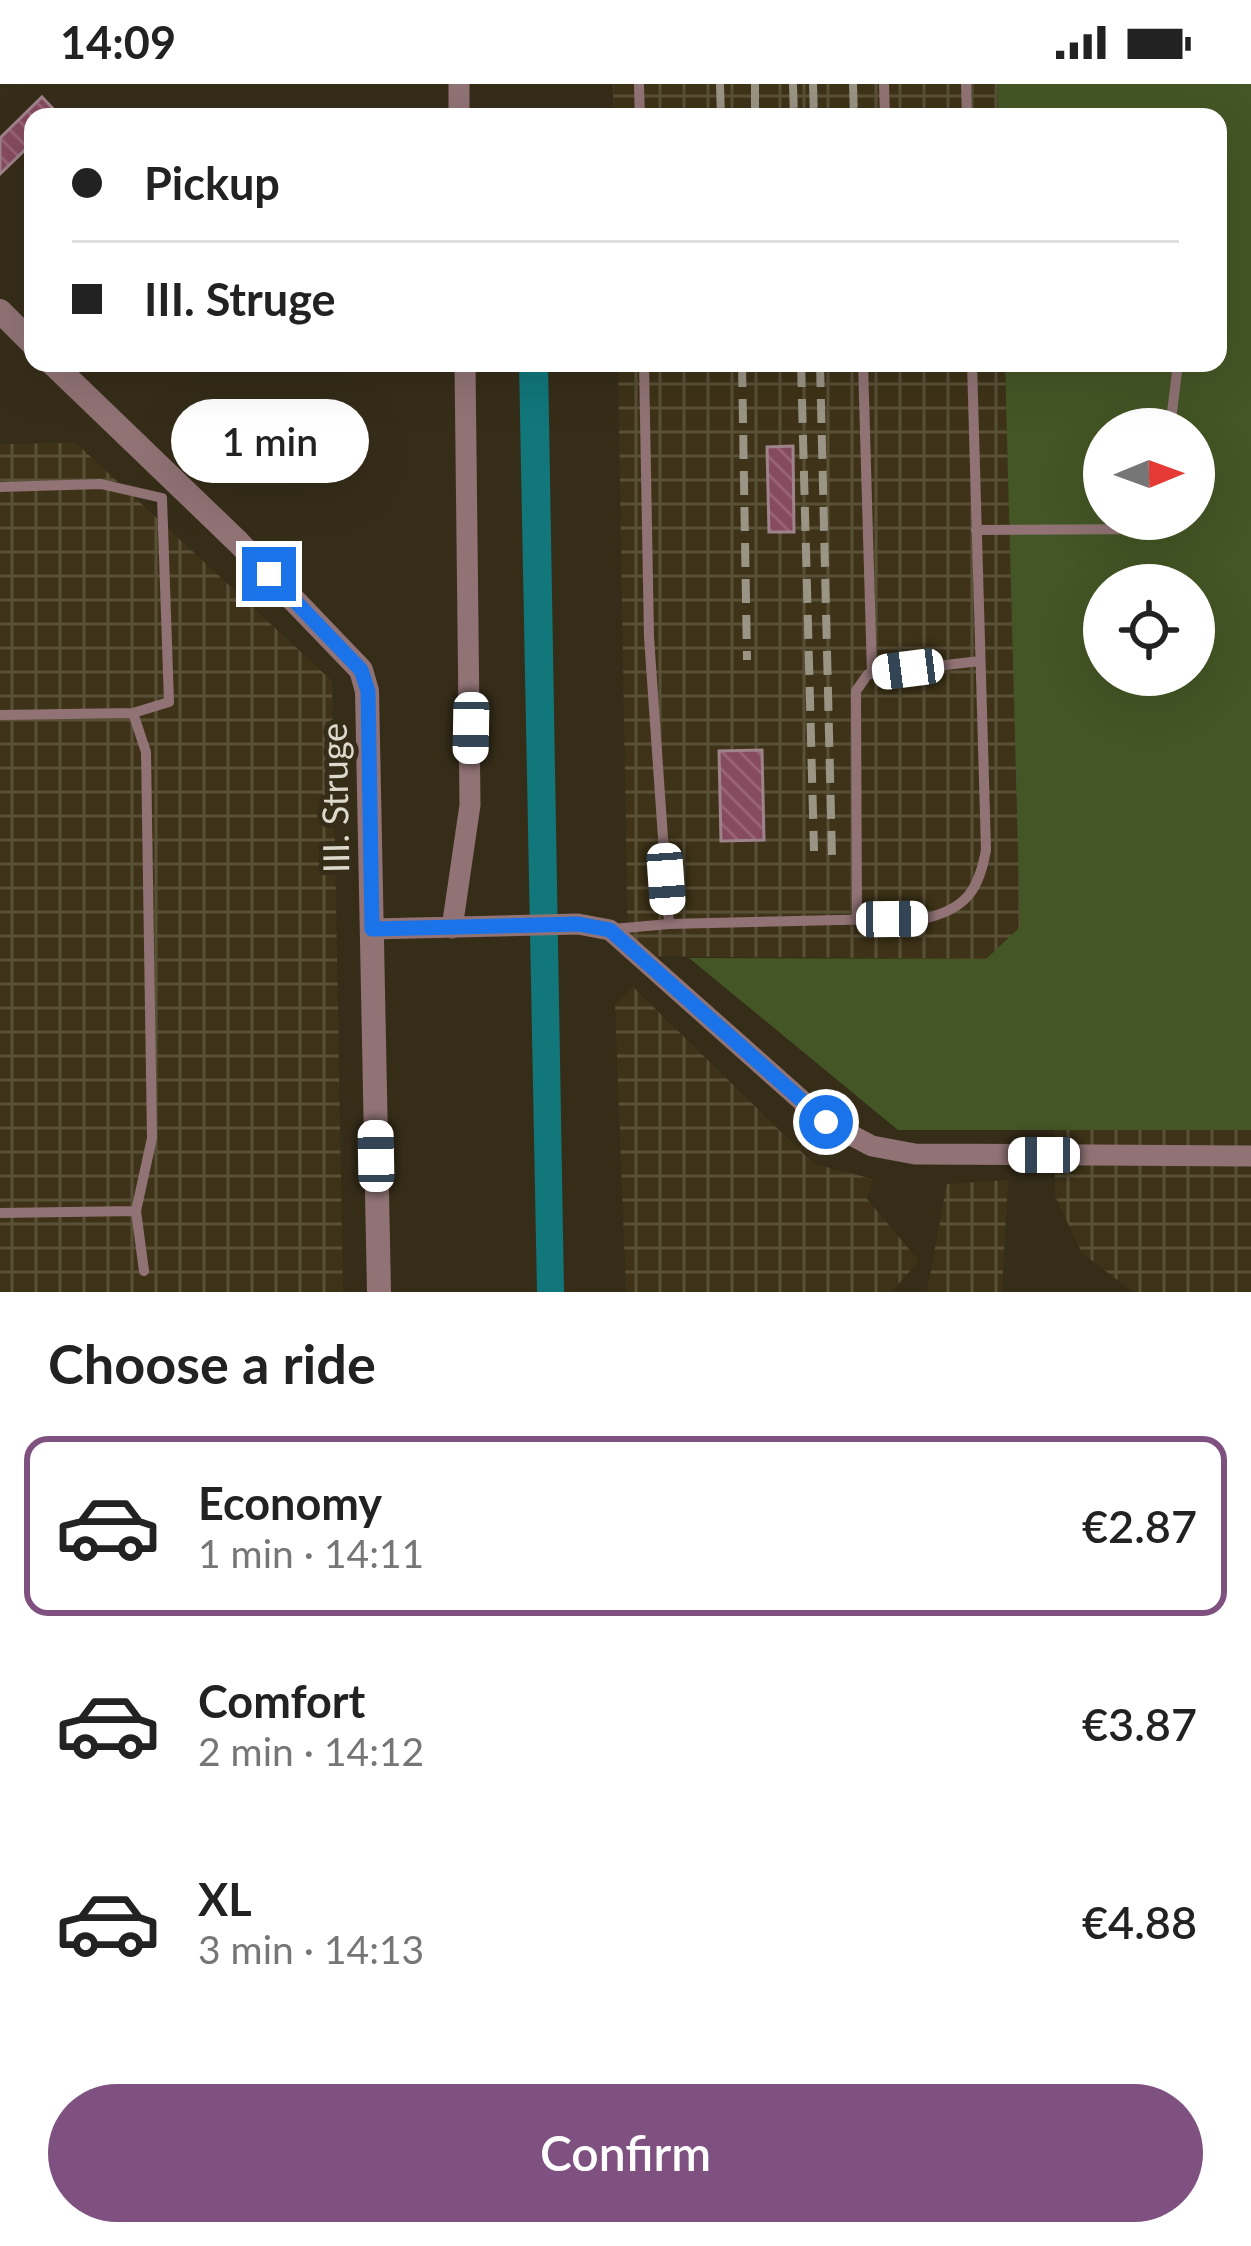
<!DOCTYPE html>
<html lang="en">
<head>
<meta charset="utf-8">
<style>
	body { margin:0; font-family:Lato,sans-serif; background:#f2f2f2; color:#222; height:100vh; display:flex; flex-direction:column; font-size:45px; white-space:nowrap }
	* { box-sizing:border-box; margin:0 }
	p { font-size:39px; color:#767676 }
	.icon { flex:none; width:66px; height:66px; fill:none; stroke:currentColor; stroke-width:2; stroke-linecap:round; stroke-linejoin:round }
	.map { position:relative; height:1208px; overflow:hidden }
	.details { display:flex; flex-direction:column; background:#fff; flex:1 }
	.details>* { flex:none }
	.guide { position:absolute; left:24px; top:24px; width:1203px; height:264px; border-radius:24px; box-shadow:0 12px 48px #0002; display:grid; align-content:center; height:264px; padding:0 48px; background:#fff }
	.needle { width:78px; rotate:89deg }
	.controls { position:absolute; left:1083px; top:324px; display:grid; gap:24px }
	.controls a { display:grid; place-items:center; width:132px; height:132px; border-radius:50%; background:#fff; box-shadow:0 12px 48px #0002; font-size:60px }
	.end { position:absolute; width:54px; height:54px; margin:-27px; border:15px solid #1a73e8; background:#fff; box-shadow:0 0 0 6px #fff }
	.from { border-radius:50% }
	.bubble { position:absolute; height:84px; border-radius:42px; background:#fff; box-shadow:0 12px 48px #0002; font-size:39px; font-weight:600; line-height:84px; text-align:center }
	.car { position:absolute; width:36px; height:72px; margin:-36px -18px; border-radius:15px; box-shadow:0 0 9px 3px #0007; background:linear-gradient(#fff 24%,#345 0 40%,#fff 0 76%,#345 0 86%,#fff 0) }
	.guide b { display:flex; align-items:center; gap:42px; height:114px; font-size:45px }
	.guide b+b { border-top:3px solid #e0e0e0 }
	.guide i { width:30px; height:30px; background:#222 }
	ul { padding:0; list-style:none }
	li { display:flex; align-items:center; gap:36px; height:180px; margin:0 24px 18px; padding:0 24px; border:6px solid transparent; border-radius:24px }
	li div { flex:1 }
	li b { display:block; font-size:45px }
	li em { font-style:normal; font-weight:600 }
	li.on { border-color:#7f5181 }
	li>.icon { width:108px; height:108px; stroke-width:1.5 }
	h2 { padding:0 48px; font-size:54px; line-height:144px }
	.action { display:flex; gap:24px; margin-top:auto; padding:24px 48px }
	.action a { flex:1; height:138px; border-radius:72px; background:#7f5181; color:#fff; font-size:48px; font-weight:600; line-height:138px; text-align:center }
	.status { display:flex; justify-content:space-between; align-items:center; height:84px; padding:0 60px; background:#fff; direction:ltr }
	.status svg { height:33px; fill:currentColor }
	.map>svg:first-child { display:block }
	.industrial { fill:url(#industrial-grid) }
	.green { fill:#445625; fill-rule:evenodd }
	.water { fill:#11777b }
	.building { fill:url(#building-back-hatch); stroke:#9f838b; stroke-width:3 }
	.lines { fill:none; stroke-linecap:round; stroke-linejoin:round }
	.service { stroke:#917375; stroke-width:10 }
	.minor { stroke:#917375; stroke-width:21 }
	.tertiary { stroke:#917375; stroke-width:24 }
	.rail { stroke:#9a9485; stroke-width:8; stroke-dasharray:24 12; stroke-linecap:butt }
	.route { stroke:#1a73e8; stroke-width:15 }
	.labels { text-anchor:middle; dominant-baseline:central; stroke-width:10; stroke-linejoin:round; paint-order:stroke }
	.street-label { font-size:36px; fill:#ded9cd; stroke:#362d19 }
</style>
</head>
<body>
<div class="status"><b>14:09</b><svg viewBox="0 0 49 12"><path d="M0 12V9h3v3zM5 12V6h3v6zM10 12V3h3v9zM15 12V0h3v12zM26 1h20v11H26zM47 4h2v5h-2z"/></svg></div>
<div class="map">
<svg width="1251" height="1208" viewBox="0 0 1251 1208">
	<defs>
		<pattern id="industrial-grid" width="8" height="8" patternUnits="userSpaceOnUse" patternTransform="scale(3)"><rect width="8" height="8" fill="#3e3318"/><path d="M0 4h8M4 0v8" fill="none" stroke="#595038"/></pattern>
		<pattern id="building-back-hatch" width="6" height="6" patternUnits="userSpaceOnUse" patternTransform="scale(3)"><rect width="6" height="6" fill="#874b5f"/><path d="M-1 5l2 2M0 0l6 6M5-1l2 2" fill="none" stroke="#986475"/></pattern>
	</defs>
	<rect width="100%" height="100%" fill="#362d19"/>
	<path class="industrial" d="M 613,0 L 997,0 L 998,33 L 614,33 Z
		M 618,279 L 1005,279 L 1021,843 L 987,875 L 628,872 Z
		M 76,359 L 332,597 L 343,1208 L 0,1208 L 0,360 Z
		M 633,903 L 814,1080 L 873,1095 L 867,1115 L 919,1177 L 891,1208 L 626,1208 L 615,920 Z
		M 1055,1046 L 1251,1046 L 1251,1208 L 1133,1208 L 1082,1169 L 1055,1112 Z
		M 1008,1096 L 1002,1208 L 927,1208 L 947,1100 Z"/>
	<path class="green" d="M 997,0 L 1251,0 L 1251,1046 L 898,1046 L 689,874 L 986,875 L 1020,843 L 1005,279 L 1218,279 L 1218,33 L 998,33 ZM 1104,345 L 1194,345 L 1194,435 L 1104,435 ZM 1104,501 L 1194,501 L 1194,591 L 1104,591 Z"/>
	<path class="water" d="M 519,279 L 548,279 L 564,1208 L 537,1208 Z"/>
	<path class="building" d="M 42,13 L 60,32 L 33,33 L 33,58 L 0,90 L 0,54 Z
		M 793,362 L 794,448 L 769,448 L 767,363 Z
		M 762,666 L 764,756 L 721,757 L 719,667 Z"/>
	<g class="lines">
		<path class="service" d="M 639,0 L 640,33
			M 884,0 L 885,33
			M 966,0 L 967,33
			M 644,279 L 649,553 L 669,840 L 927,834 C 967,824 979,805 986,766 L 972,279
			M 863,279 L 872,590
			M 1170,345 L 1178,279
			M 0,403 L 101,400 L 162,414 L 169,618 L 133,629
			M 976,446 L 1158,445 L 1160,435
			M 0,631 L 133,629 L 146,668 L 152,1054 L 136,1127 L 0,1129
			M 857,836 L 856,607 L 868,590 L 980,577
			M 613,845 L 669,840
			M 136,1127 L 144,1187"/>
		<path class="minor" d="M 459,0 L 459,33
			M 452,844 L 470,721 L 465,279
			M 372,845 L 578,840 L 610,846 L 826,1038 L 872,1062 L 915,1070 L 1251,1072"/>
		<path class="tertiary" d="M 0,227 L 33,260
			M 52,279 L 238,458 L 361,586 L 367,607 L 379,1208"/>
		<path class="rail" d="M 720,0 L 721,33
			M 755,0 L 755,33
			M 793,0 L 794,33
			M 813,0 L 814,33
			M 853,0 L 854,33
			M 742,279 L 747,576
			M 801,279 L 814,767
			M 820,279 L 832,773"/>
	</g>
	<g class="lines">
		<path class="route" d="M 269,490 L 361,586 L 368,607 L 372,845 L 578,840 L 610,846 L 826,1038"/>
	</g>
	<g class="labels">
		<g class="street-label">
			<text transform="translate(334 714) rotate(-91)">III. Struge</text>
		</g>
	</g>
</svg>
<div class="controls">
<a><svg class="needle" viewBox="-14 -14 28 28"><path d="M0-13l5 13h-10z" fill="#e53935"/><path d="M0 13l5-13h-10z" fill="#767676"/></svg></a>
<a><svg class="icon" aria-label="locate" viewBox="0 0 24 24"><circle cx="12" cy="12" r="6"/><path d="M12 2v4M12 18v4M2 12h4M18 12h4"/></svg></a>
</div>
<i class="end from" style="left:826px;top:1038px"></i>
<i class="end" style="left:269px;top:490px"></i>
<div class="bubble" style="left:171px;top:315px;width:198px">1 min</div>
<i class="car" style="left:908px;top:585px;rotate:263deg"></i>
<i class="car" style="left:471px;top:644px;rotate:181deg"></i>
<i class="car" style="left:666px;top:795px;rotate:176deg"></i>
<i class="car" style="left:892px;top:835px;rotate:89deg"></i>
<i class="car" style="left:1044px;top:1071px;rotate:270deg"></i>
<i class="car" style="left:376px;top:1072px;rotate:359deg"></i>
<div class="guide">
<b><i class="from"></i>Pickup</b>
<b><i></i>III. Struge</b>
</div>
</div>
<section class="details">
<h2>Choose a ride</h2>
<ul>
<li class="on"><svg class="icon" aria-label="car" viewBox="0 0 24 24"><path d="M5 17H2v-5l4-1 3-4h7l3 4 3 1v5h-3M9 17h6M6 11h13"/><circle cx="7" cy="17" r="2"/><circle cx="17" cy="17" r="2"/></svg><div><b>Economy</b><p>1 min · 14:11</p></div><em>€2.87</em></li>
<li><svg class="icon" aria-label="car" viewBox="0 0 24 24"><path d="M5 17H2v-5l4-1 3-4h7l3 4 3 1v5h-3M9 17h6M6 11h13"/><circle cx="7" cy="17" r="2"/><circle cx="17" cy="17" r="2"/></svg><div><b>Comfort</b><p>2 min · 14:12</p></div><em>€3.87</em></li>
<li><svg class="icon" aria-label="car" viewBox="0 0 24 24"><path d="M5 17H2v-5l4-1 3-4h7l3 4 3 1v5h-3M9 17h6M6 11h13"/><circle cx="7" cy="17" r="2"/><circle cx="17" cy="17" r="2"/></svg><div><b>XL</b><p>3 min · 14:13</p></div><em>€4.88</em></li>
</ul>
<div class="action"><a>Confirm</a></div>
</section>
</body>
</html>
